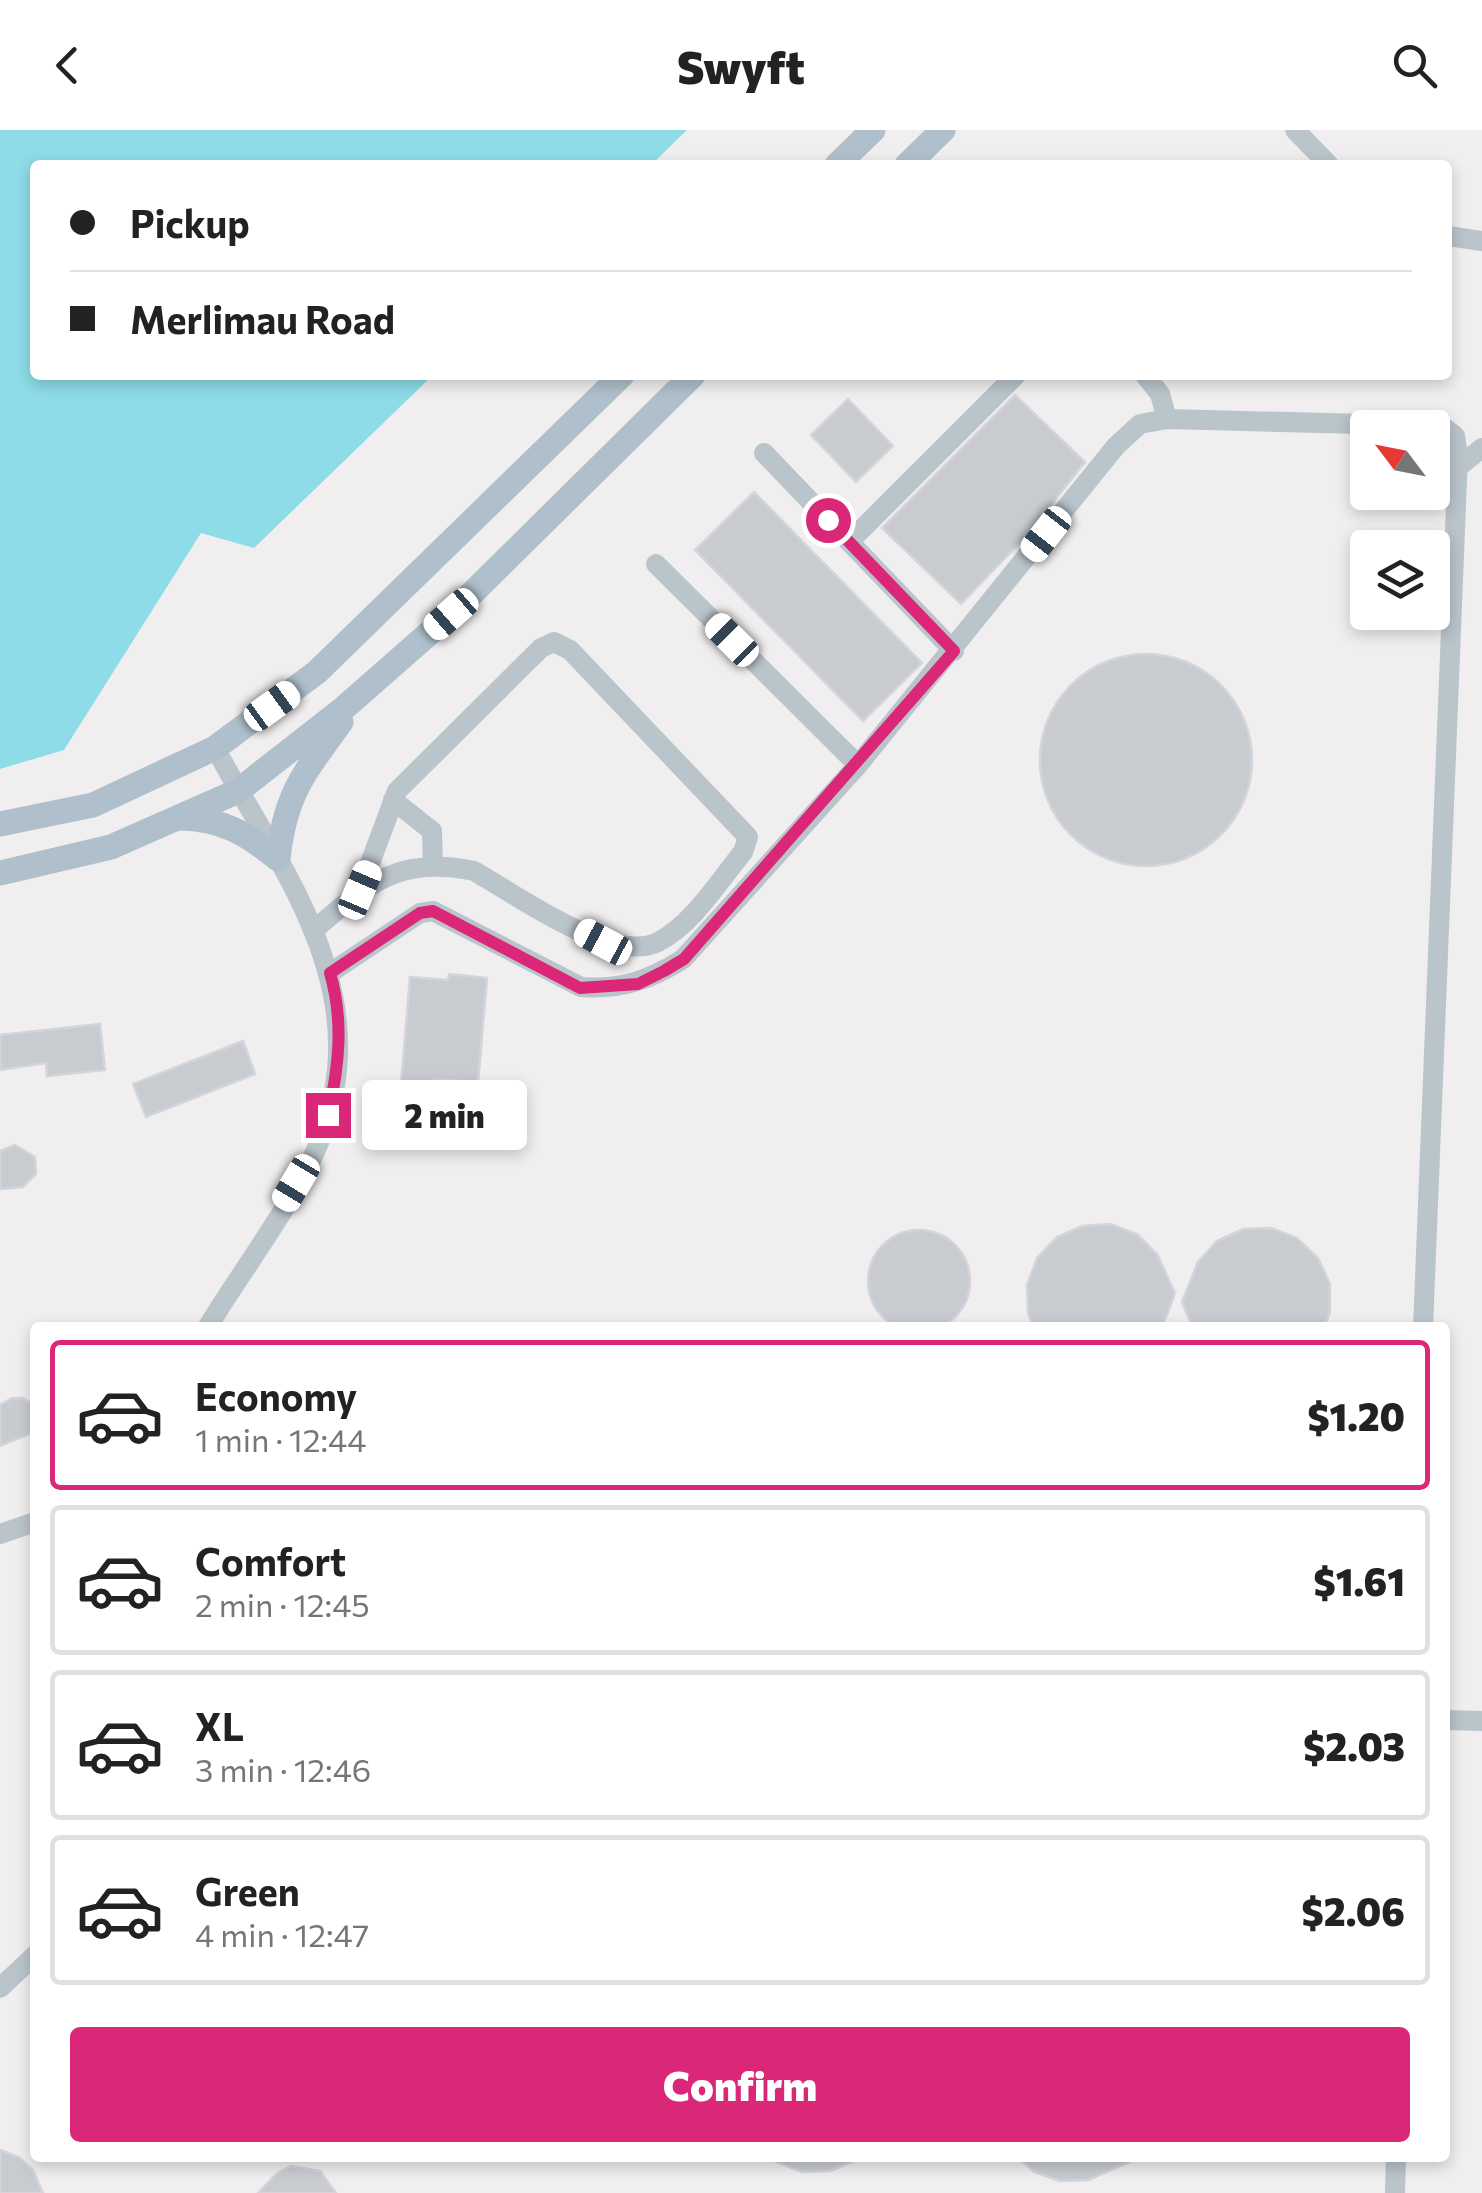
<!DOCTYPE html>
<html lang="en">
<head>
<meta charset="utf-8">
<style>
	body { margin:0; font-family:Commissioner,sans-serif; background:#f6f6f6; color:#222; height:100vh; display:flex; flex-direction:column; font-size:38px; white-space:nowrap }
	* { box-sizing:border-box; margin:0 }
	p { font-size:32px; color:#767676 }
	.icon { flex:none; width:55px; height:55px; fill:none; stroke:currentColor; stroke-width:2; stroke-linecap:round; stroke-linejoin:round }
	.map { position:relative; flex:1; overflow:hidden }
	.side { position:absolute; left:30px; top:1192px; width:1420px; height:840px; display:flex; flex-direction:column; background:#fff; border-radius:10px; box-shadow:0 5px 15px #0003 }
	.side>* { flex:none }
	.guide { position:absolute; left:30px; top:30px; width:1422px; height:220px; border-radius:10px; box-shadow:0 5px 15px #0003; display:grid; align-content:center; height:220px; padding:0 40px; background:#fff }
	.needle { width:65px; rotate:302deg }
	.tools { position:absolute; left:1350px; top:280px; display:grid; gap:20px }
	.tools a { display:grid; place-items:center; width:100px; height:100px; border-radius:10px; background:#fff; box-shadow:0 5px 15px #0003; font-size:50px }
	.end { position:absolute; width:45px; height:45px; margin:-22px; border:12px solid #db2777; background:#fff; box-shadow:0 0 0 5px #fff }
	.from { border-radius:50% }
	.bubble { position:absolute; height:70px; border-radius:10px; background:#fff; box-shadow:0 5px 15px #0003; font-size:32px; font-weight:800; line-height:70px; text-align:center }
	.car { position:absolute; width:30px; height:60px; margin:-30px -15px; border-radius:12px; box-shadow:0 0 8px 2px #0007; background:linear-gradient(#fff 24%,#345 0 40%,#fff 0 76%,#345 0 86%,#fff 0) }
	.guide b { display:flex; align-items:center; gap:35px; height:95px; font-size:38px }
	.guide b+b { border-top:2px solid #e0e0e0 }
	.guide i { width:25px; height:25px; background:#222 }
	ul { padding:18px 0 0; list-style:none }
	li { display:flex; align-items:center; gap:30px; height:150px; margin:0 20px 15px; padding:0 20px; border:5px solid #e0e0e0; border-radius:10px }
	li div { flex:1 }
	li b { display:block; font-size:38px }
	li em { font-style:normal; font-weight:800 }
	li.current { border-color:#db2777 }
	li>.icon { width:90px; height:90px; stroke-width:1.5 }
	.button { display:flex; gap:20px; margin-top:auto; padding:20px 40px }
	.button a { flex:1; height:115px; border-radius:10px; background:#db2777; color:#fff; font-size:40px; font-weight:800; line-height:115px; text-align:center }
	header { display:flex; justify-content:space-between; align-items:center; height:130px; padding:0 40px; background:#fff; font-size:45px; font-weight:800 }
	.map>svg:first-child { display:block }
	.water { fill:#8ddce8 }
	.building { fill:#c8ccd1; stroke:#d3d5da; stroke-width:2.5 }
	.lines { fill:none; stroke-linecap:round; stroke-linejoin:round }
	.minor { stroke:#bac4cb; stroke-width:20 }
	.major { stroke:#afc0cc; stroke-width:25 }
	.route { stroke:#db2777; stroke-width:12 }
</style>
</head>
<body>
<header><svg class="icon" aria-label="back" viewBox="0 0 24 24"><path d="M15 5l-7 7 7 7"/></svg>Swyft<svg class="icon" aria-label="search" viewBox="0 0 24 24"><circle cx="10" cy="10" r="6"/><path d="M15 15l6 6"/></svg></header>
<div class="map">
<svg width="1482" height="2063" viewBox="0 0 1482 2063">
	<rect width="100%" height="100%" fill="#f1eeef"/>
	<path class="water" d="M 0,0 L 687,0 L 651,35 L 35,35 L 35,245 L 433,245 L 254,418 L 201,403 L 64,620 L 0,639 Z"/>
	<path class="building" d="M 1015,265 L 1085,332 L 1026,406 L 961,474 L 882,398 Z
		M 848,269 L 893,316 L 856,352 L 811,305 Z
		M 754,362 L 922,533 L 863,591 L 695,420 Z
		M1040 630a106 106 0 1 1 212 0a106 106 0 1 1-212 0Z
		M 449,844 L 487,848 L 478,952 L 434,949 L 434,957 L 401,954 L 410,847 L 448,850 Z
		M 100,894 L 105,940 L 47,946 L 46,933 L 0,940 L 0,905 Z
		M 243,911 L 255,944 L 146,987 L 133,954 Z
		M 15,1015 L 35,1027 L 36,1044 L 23,1057 L 0,1059 L 0,1021 Z
		M 1110,1094 L 1137,1104 L 1157,1124 L 1175,1163 L 1162,1198 L 1034,1198 L 1028,1183 L 1027,1155 L 1037,1128 L 1057,1107 L 1082,1096 Z
		M 1271,1098 L 1297,1108 L 1318,1128 L 1330,1154 L 1330,1182 L 1324,1198 L 1193,1198 L 1182,1172 L 1198,1132 L 1217,1111 L 1243,1099 Z
		M868 1151a51 51 0 1 1 102 0a51 51 0 1 1-102 0Z
		M 12,1268 L 23,1268 L 35,1276 L 35,1302 L 0,1316 L 0,1275 Z
		M 0,2020 L 19,2027 L 33,2040 L 43,2063 L 0,2063 Z
		M 767,2028 L 860,2028 L 830,2041 L 802,2042 Z
		M 1019,2028 L 1138,2028 L 1088,2050 L 1060,2051 L 1034,2042 Z
		M 291,2036 L 320,2041 L 336,2063 L 258,2063 L 277,2043 Z"/>
	<g class="lines">
		<path class="minor" d="M 1295,0 L 1329,35
			M 1448,106 L 1482,111
			M 1145,245 L 1160,264 L 1167,289
			M 764,323 L 954,521
			M 1457,338 L 1482,318
			M 849,412 L 1016,245
			M 656,434 L 858,635
			M 393,670 L 432,701 L 433,737
			M 313,801 C 366,755 399,725 474,741 C 515,764 612,835 658,812 C 693,794 719,751 743,722 L 748,707 L 570,520 L 554,512 L 541,518 L 397,661 L 360,760
			M 330,843 L 420,783 L 433,781 L 581,857 C 621,860 650,850 683,829 L 858,635 L 1116,316 L 1140,294 L 1167,289 L 1442,296 L 1455,306 L 1458,325 L 1423,1198
			M 207,1198 C 239,1145 291,1076 315,1022 C 383,867 286,748 215,618
			M 0,1404 L 35,1392
			M 1445,1590 L 1482,1591
			M 0,1858 L 35,1825
			M 1395,2063 L 1396,2028"/>
		<path class="major" d="M 837,35 L 873,0
			M 907,35 L 943,0
			M 180,688 C 222,689 246,703 278,729
			M 0,694 L 93,675 L 215,618 L 317,542 L 622,245
			M 278,729 C 285,664 304,643 341,592
			M 0,743 L 111,717 L 238,661 L 344,578 L 451,484 L 693,245"/>
	</g>
	<g class="lines">
		<path class="route" d="M 328,985 C 339,937 344,891 330,843 L 420,783 L 433,781 L 580,858 L 638,854 L 664,841 L 684,829 L 954,521 L 828,390"/>
	</g>
</svg>
<div class="tools">
<a><svg class="needle" viewBox="-14 -14 28 28"><path d="M0-13l5 13h-10z" fill="#e53935"/><path d="M0 13l5-13h-10z" fill="#767676"/></svg></a>
<a><svg class="icon" aria-label="layers" viewBox="0 0 24 24"><path d="M12 4l9 5-9 5-9-5zM3 14l9 5 9-5"/></svg></a>
</div>
<i class="end from" style="left:828px;top:390px"></i>
<i class="end" style="left:328px;top:985px"></i>
<div class="bubble" style="left:362px;top:950px;width:165px">2 min</div>
<i class="car" style="left:1046px;top:404px;rotate:218deg"></i>
<i class="car" style="left:451px;top:484px;rotate:229deg"></i>
<i class="car" style="left:732px;top:510px;rotate:315deg"></i>
<i class="car" style="left:272px;top:576px;rotate:54deg"></i>
<i class="car" style="left:360px;top:760px;rotate:23deg"></i>
<i class="car" style="left:603px;top:812px;rotate:298deg"></i>
<i class="car" style="left:296px;top:1053px;rotate:211deg"></i>
<div class="guide">
<b><i class="from"></i>Pickup</b>
<b><i></i>Merlimau Road</b>
</div>
<section class="side">
<ul>
<li class="current"><svg class="icon" aria-label="car" viewBox="0 0 24 24"><path d="M5 17H2v-5l4-1 3-4h7l3 4 3 1v5h-3M9 17h6M6 11h13"/><circle cx="7" cy="17" r="2"/><circle cx="17" cy="17" r="2"/></svg><div><b>Economy</b><p>1 min · 12:44</p></div><em>$1.20</em></li>
<li><svg class="icon" aria-label="car" viewBox="0 0 24 24"><path d="M5 17H2v-5l4-1 3-4h7l3 4 3 1v5h-3M9 17h6M6 11h13"/><circle cx="7" cy="17" r="2"/><circle cx="17" cy="17" r="2"/></svg><div><b>Comfort</b><p>2 min · 12:45</p></div><em>$1.61</em></li>
<li><svg class="icon" aria-label="car" viewBox="0 0 24 24"><path d="M5 17H2v-5l4-1 3-4h7l3 4 3 1v5h-3M9 17h6M6 11h13"/><circle cx="7" cy="17" r="2"/><circle cx="17" cy="17" r="2"/></svg><div><b>XL</b><p>3 min · 12:46</p></div><em>$2.03</em></li>
<li><svg class="icon" aria-label="car" viewBox="0 0 24 24"><path d="M5 17H2v-5l4-1 3-4h7l3 4 3 1v5h-3M9 17h6M6 11h13"/><circle cx="7" cy="17" r="2"/><circle cx="17" cy="17" r="2"/></svg><div><b>Green</b><p>4 min · 12:47</p></div><em>$2.06</em></li>
</ul>
<div class="button"><a>Confirm</a></div>
</section>
</div>
</body>
</html>
